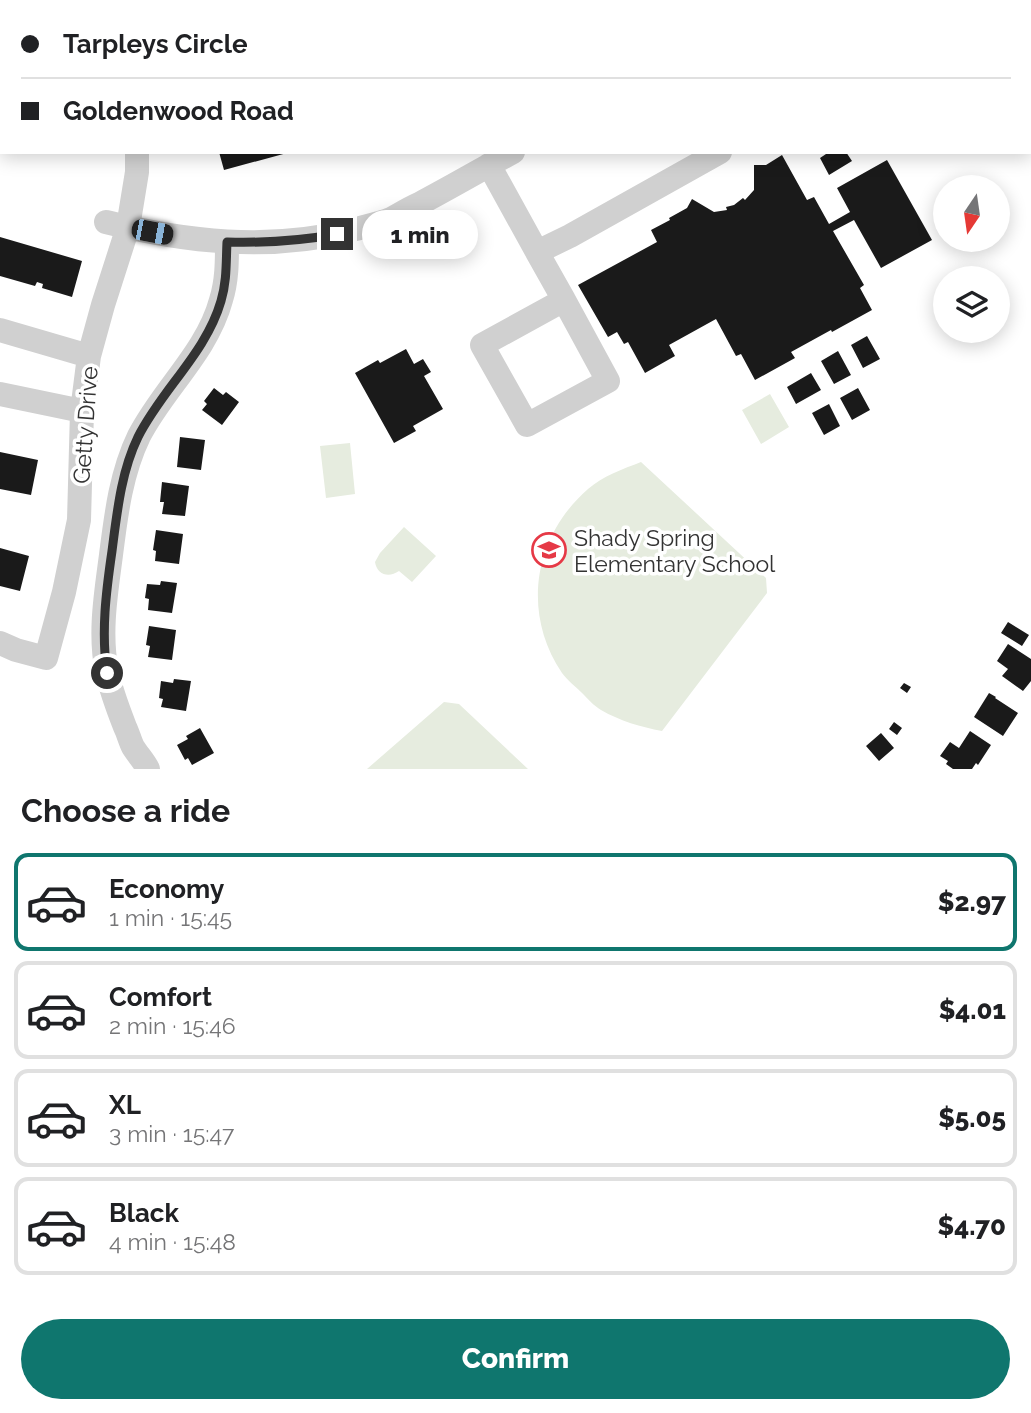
<!DOCTYPE html>
<html lang="en">
<head>
<meta charset="utf-8">
<style>
	body { margin:0; font-family:Raleway,sans-serif; background:#f6f6f6; color:#202124; height:100vh; display:flex; flex-direction:column; font-size:26px; white-space:nowrap }
	* { box-sizing:border-box; margin:0 }
	p { font-size:23px; color:#757577 }
	.icon { flex:none; width:38px; height:38px; fill:none; stroke:currentColor; stroke-width:2; stroke-linecap:round; stroke-linejoin:round }
	.map { position:relative; height:769px; overflow:hidden }
	.drawer { display:flex; flex-direction:column; background:#fff; flex:1 }
	.drawer>* { flex:none }
	.top-card { position:absolute; left:0px; top:0px; width:1032px; height:154px; box-shadow:0 4px 18px #0003; display:grid; align-content:center; height:154px; padding:0 21px; background:#fff }
	.needle { width:46px; rotate:193deg }
	.fabs { position:absolute; left:933px; top:175px; display:grid; gap:14px }
	.fabs a { display:grid; place-items:center; width:77px; height:77px; border-radius:50%; background:#fff; box-shadow:0 4px 18px #0003; font-size:35px }
	.end { position:absolute; width:32px; height:32px; margin:-16px; border:9px solid #333; background:#fff; box-shadow:0 0 0 4px #fff }
	.from { border-radius:50% }
	.bubble { position:absolute; height:49px; border-radius:24px; background:#fff; box-shadow:0 4px 18px #0003; font-size:23px; font-weight:800; line-height:49px; text-align:center }
	.car { position:absolute; width:21px; height:42px; margin:-21px -10px; border-radius:9px; box-shadow:0 0 5px 2px #0007; background:linear-gradient(#222 24%,#8ab4d8 0 40%,#222 0 76%,#8ab4d8 0 86%,#222 0) }
	.top-card b { display:flex; align-items:center; gap:24px; height:66px; font-size:26px }
	.top-card b+b { border-top:2px solid #e0e0e0 }
	.top-card i { width:18px; height:18px; background:#202124 }
	ul { padding:0; list-style:none }
	li { display:flex; align-items:center; gap:21px; height:98px; margin:0 14px 10px; padding:0 7px; border:4px solid #e0e0e0; border-radius:14px }
	li div { flex:1 }
	li b { display:block; font-size:26px }
	li em { font-style:normal; font-weight:800 }
	li.selected { border-color:#0f766e }
	li>.icon { width:63px; height:63px; stroke-width:1.5 }
	h2 { padding:0 21px; font-size:32px; line-height:84px }
	.cta { display:flex; gap:14px; margin-top:auto; padding:14px 21px }
	.cta a { flex:1; height:80px; border-radius:42px; background:#0f766e; color:#fff; font-size:28px; font-weight:800; line-height:80px; text-align:center }
	.map>svg:first-child { display:block }
	.green { fill:#e6ecdf }
	.building { fill:#1a1a1a }
	.lines { fill:none; stroke-linecap:round; stroke-linejoin:round }
	.minor { stroke:#d0d0d0; stroke-width:24 }
	.route { stroke:#333; stroke-width:9 }
	.labels { text-anchor:middle; dominant-baseline:central; stroke-width:7; stroke-linejoin:round; paint-order:stroke }
	.street-label { font-size:23px; fill:#333; stroke:#fff }
	.poi-label { font-size:23px; fill:#333; stroke:#fff; text-anchor:start }
</style>
</head>
<body>
<div class="map">
<svg width="1031" height="769" viewBox="0 0 1031 769">
	<rect width="100%" height="100%" fill="#fff"/>
	<path class="green" d="M 770,394 L 789,427 L 761,444 L 742,410 Z
		M 350,443 L 355,494 L 326,498 L 320,446 Z
		M 641,462 L 766,578 L 767,593 L 662,731 C 641,727 620,721 601,710 C 594,706 587,698 581,692 C 575,686 567,680 562,673 C 521,612 534,536 588,489 C 603,476 623,469 641,462 Z
		M 404,527 L 436,556 L 412,582 L 399,571 C 389,578 377,575 375,562 L 380,553 Z
		M 444,702 L 459,704 L 528,769 L 367,769 Z"/>
	<path class="building" d="M 219,152 L 287,152 L 287,153 L 224,170 Z
		M 829,152 L 846,152 L 852,161 L 829,175 L 820,158 Z
		M 782,155 L 807,200 L 814,197 L 829,224 L 850,212 L 837,188 L 887,160 L 932,240 L 881,268 L 854,220 L 833,231 L 864,285 L 860,288 L 872,310 L 832,332 L 831,330 L 791,352 L 795,358 L 755,380 L 741,354 L 736,356 L 716,319 L 669,345 L 675,356 L 645,373 L 628,342 L 624,344 L 617,332 L 608,337 L 578,285 L 657,242 L 651,230 L 670,220 L 669,218 L 687,208 L 692,199 L 714,212 L 727,210 L 726,207 L 734,205 L 743,198 L 745,200 L 754,190 L 754,165 L 766,165 Z
		M 0,237 L 82,261 L 72,297 L 42,288 L 43,284 L 37,282 L 35,286 L 0,276 Z
		M 867,336 L 880,359 L 863,368 L 851,345 Z
		M 406,349 L 414,364 L 423,359 L 431,372 L 424,376 L 443,409 L 413,426 L 416,431 L 394,443 L 355,373 L 378,360 L 380,363 Z
		M 838,351 L 851,375 L 834,384 L 821,361 Z
		M 811,373 L 821,390 L 796,404 L 787,387 Z
		M 214,388 L 223,395 L 226,392 L 239,402 L 222,425 L 202,410 L 207,404 L 204,401 Z
		M 858,388 L 870,410 L 852,420 L 840,398 Z
		M 829,404 L 840,426 L 824,435 L 812,413 Z
		M 180,437 L 205,440 L 201,470 L 177,467 Z
		M 0,452 L 38,460 L 31,495 L 0,489 Z
		M 162,482 L 189,486 L 185,516 L 162,514 L 164,502 L 160,502 Z
		M 156,530 L 183,534 L 179,564 L 155,561 L 156,551 L 153,550 Z
		M 0,548 L 29,556 L 20,591 L 0,586 Z
		M 161,581 L 177,583 L 172,613 L 148,610 L 149,599 L 145,598 L 147,584 L 160,585 Z
		M 1008,622 L 1029,635 L 1022,646 L 1001,633 Z
		M 149,626 L 176,630 L 172,660 L 148,657 L 150,646 L 146,645 Z
		M 1008,644 L 1031,659 L 1031,681 L 1023,691 L 1002,676 L 1008,669 L 997,661 Z
		M 174,679 L 191,681 L 186,711 L 161,707 L 163,699 L 159,698 L 161,681 L 173,683 Z
		M 904,683 L 911,687 L 907,693 L 900,688 Z
		M 989,693 L 996,697 L 995,698 L 1018,713 L 1003,736 L 974,717 Z
		M 894,722 L 902,728 L 897,735 L 889,729 Z
		M 200,728 L 214,753 L 192,765 L 188,758 L 185,760 L 177,745 L 188,739 L 186,736 Z
		M 970,731 L 991,745 L 978,765 L 976,763 L 972,769 L 953,769 L 946,764 L 948,761 L 940,756 L 950,742 L 959,748 Z
		M 881,733 L 894,748 L 879,761 L 866,746 Z"/>
	<g class="lines">
		<path class="minor" d="M 275,0 L 277,2
			M 130,2 L 131,0
			M 766,2 L 768,0
			M 489,165 L 537,252 L 570,236 L 720,152
			M 106,222 C 186,242 268,251 349,231 C 363,227 378,224 391,219 C 400,214 410,208 419,204 C 451,187 482,169 513,152
			M 537,252 L 564,300 L 482,345 L 527,425 L 608,381 L 564,300
			M 0,330 L 89,356
			M 0,394 L 82,411
			M 0,643 L 16,650 L 46,658 L 64,592 L 79,520 L 82,411 L 89,356 L 103,305 L 128,227 L 137,172 L 137,152
			M 148,769 C 144,761 138,755 133,747 C 130,741 128,733 125,727 C 118,709 111,691 107,672 C 99,634 106,593 111,555 C 116,515 121,473 139,436 C 163,389 207,352 221,300 C 227,281 227,262 227,242"/>
	</g>
	<g class="lines">
		<path class="route" d="M 107,673 C 101,632 106,592 112,551 C 117,513 121,472 138,437 C 162,389 206,353 221,301 C 227,281 226,262 227,242 C 265,243 300,241 337,234"/>
	</g>
	<defs>
		<g id="school-ring" transform="scale(1.75)"><circle r="9.5" fill="#fff" stroke="#e63946" stroke-width="1.5"/><path d="M0-5L7-2L0 1L-7-2ZM-4 1L0 2.5L4 1V4Q0 6-4 4Z" fill="#e63946"/></g>
	</defs>
	<g fill-rule="evenodd">
		<use href="#school-ring" x="549" y="550"/>
	</g>
	<g class="labels">
		<g class="street-label">
			<text transform="translate(85 425) rotate(-86)">Getty Drive</text>
		</g>
		<g class="poi-label">
			<text x="574" y="537">Shady Spring<tspan x="574" dy="26">Elementary School</tspan></text>
		</g>
	</g>
</svg>
<div class="fabs">
<a><svg class="needle" viewBox="-14 -14 28 28"><path d="M0-13l5 13h-10z" fill="#e53935"/><path d="M0 13l5-13h-10z" fill="#757577"/></svg></a>
<a><svg class="icon" aria-label="layers" viewBox="0 0 24 24"><path d="M12 4l9 5-9 5-9-5zM3 14l9 5 9-5"/></svg></a>
</div>
<i class="end from" style="left:107px;top:673px"></i>
<i class="end" style="left:337px;top:234px"></i>
<div class="bubble" style="left:362px;top:210px;width:116px">1 min</div>
<i class="car" style="left:152px;top:232px;rotate:101deg"></i>
<div class="top-card">
<b><i class="from"></i>Tarpleys Circle</b>
<b><i></i>Goldenwood Road</b>
</div>
</div>
<section class="drawer">
<h2>Choose a ride</h2>
<ul>
<li class="selected"><svg class="icon" aria-label="car" viewBox="0 0 24 24"><path d="M5 17H2v-5l4-1 3-4h7l3 4 3 1v5h-3M9 17h6M6 11h13"/><circle cx="7" cy="17" r="2"/><circle cx="17" cy="17" r="2"/></svg><div><b>Economy</b><p>1 min · 15:45</p></div><em>$2.97</em></li>
<li><svg class="icon" aria-label="car" viewBox="0 0 24 24"><path d="M5 17H2v-5l4-1 3-4h7l3 4 3 1v5h-3M9 17h6M6 11h13"/><circle cx="7" cy="17" r="2"/><circle cx="17" cy="17" r="2"/></svg><div><b>Comfort</b><p>2 min · 15:46</p></div><em>$4.01</em></li>
<li><svg class="icon" aria-label="car" viewBox="0 0 24 24"><path d="M5 17H2v-5l4-1 3-4h7l3 4 3 1v5h-3M9 17h6M6 11h13"/><circle cx="7" cy="17" r="2"/><circle cx="17" cy="17" r="2"/></svg><div><b>XL</b><p>3 min · 15:47</p></div><em>$5.05</em></li>
<li><svg class="icon" aria-label="car" viewBox="0 0 24 24"><path d="M5 17H2v-5l4-1 3-4h7l3 4 3 1v5h-3M9 17h6M6 11h13"/><circle cx="7" cy="17" r="2"/><circle cx="17" cy="17" r="2"/></svg><div><b>Black</b><p>4 min · 15:48</p></div><em>$4.70</em></li>
</ul>
<div class="cta"><a>Confirm</a></div>
</section>
</body>
</html>
